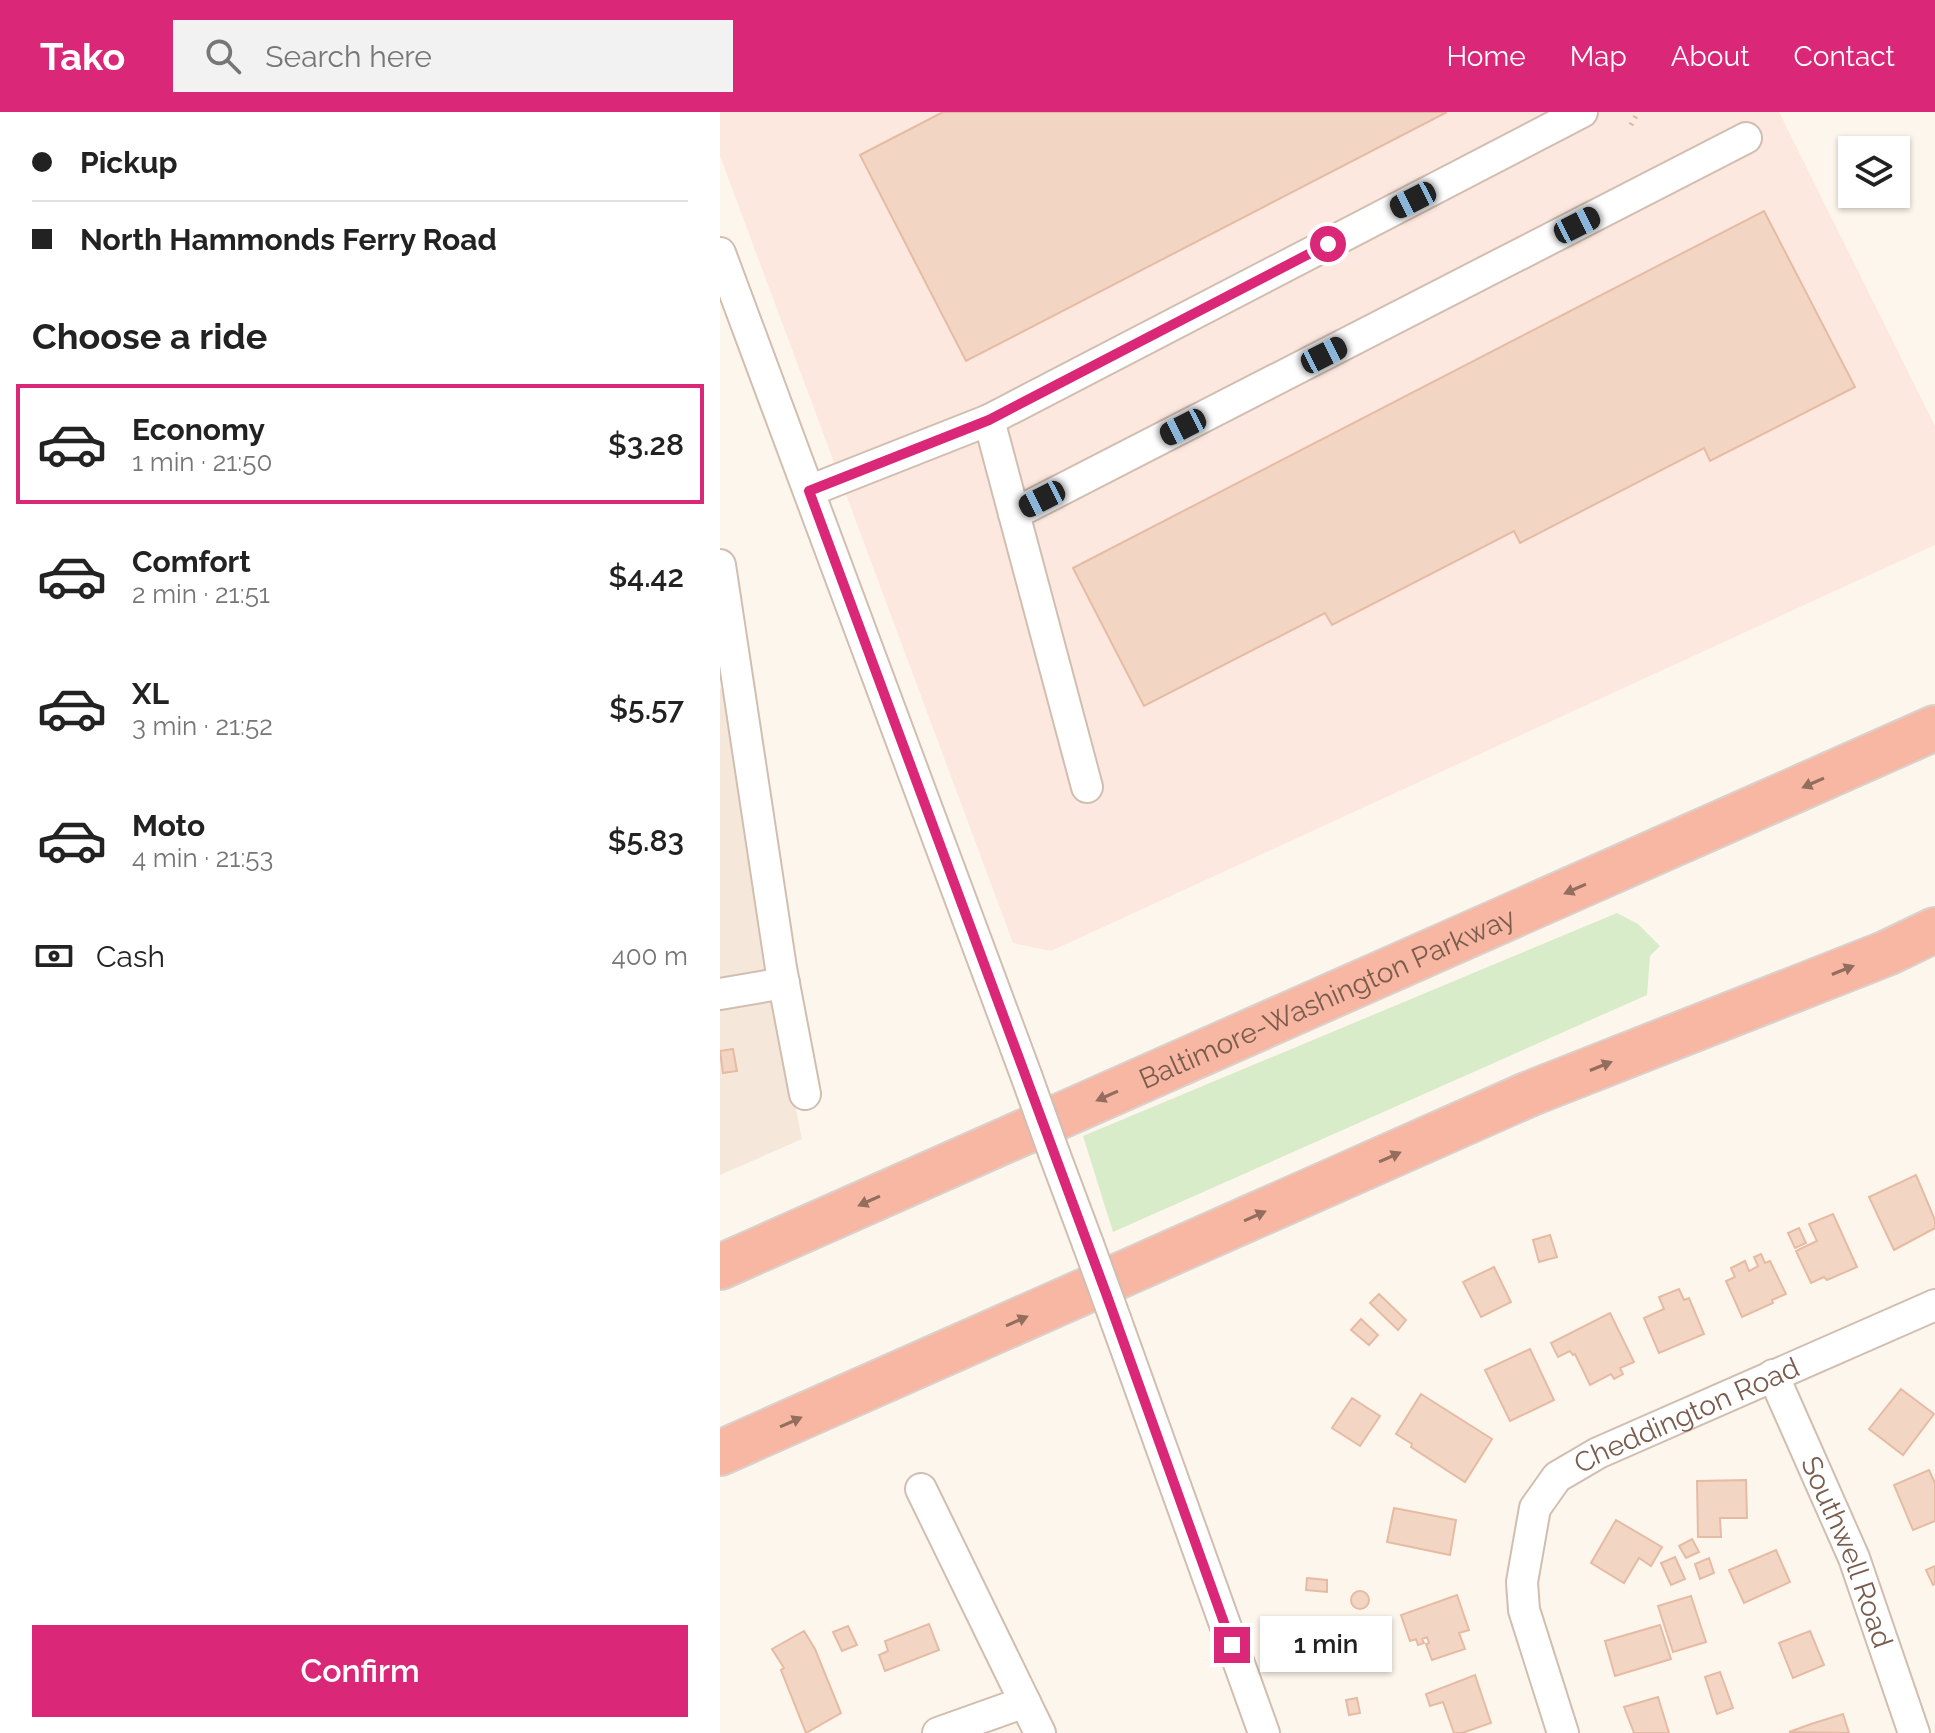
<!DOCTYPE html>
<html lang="en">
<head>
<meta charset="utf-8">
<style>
	body { margin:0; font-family:Raleway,sans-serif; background:#f2f2f2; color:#222; height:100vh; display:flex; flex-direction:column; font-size:30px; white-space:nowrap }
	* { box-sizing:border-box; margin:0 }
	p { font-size:26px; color:#767676 }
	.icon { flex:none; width:44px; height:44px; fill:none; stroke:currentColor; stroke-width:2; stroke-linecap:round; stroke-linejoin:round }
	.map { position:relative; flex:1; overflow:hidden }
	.drawer { display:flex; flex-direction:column; background:#fff; width:720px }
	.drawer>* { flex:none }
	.top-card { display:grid; align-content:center; height:176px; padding:0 32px; background:#fff }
	.tools { position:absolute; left:1118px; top:24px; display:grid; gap:16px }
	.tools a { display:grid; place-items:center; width:72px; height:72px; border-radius:0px; background:#fff; box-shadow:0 2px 6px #0004; font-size:40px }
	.end { position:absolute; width:36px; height:36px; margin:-18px; border:10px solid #db2777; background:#fff; box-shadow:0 0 0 4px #fff }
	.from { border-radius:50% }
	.bubble { position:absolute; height:56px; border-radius:0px; background:#fff; box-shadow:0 2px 6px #0004; font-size:26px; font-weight:600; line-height:56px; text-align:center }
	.car { position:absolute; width:24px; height:48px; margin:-24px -12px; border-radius:10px; box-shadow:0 0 6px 2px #0007; background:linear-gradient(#222 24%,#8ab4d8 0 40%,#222 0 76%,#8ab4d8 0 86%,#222 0) }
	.top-card b { display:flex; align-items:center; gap:28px; height:76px; font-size:30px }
	.top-card b+b { border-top:2px solid #e0e0e0 }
	.top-card i { width:20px; height:20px; background:#222 }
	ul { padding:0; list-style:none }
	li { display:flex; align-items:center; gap:24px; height:120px; margin:0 16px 12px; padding:0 16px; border:4px solid transparent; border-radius:0px }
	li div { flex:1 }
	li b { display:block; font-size:30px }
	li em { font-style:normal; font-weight:600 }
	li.selected { border-color:#db2777 }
	li>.icon { width:72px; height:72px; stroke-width:1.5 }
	h2 { padding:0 32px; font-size:36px; line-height:96px }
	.pay { display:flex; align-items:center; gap:20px; height:88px; padding:0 32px; font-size:30px }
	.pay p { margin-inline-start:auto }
	.action { display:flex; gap:16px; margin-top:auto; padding:16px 32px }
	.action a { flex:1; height:92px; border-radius:0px; background:#db2777; color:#fff; font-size:32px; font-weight:600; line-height:92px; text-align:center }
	header { display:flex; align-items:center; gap:48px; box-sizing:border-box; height:112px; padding:0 40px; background:#db2777; color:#fff }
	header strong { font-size:38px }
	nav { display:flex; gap:44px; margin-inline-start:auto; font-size:28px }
	.search { width:560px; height:72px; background:#f2f2f2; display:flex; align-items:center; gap:20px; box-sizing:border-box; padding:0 28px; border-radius:0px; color:#767676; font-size:30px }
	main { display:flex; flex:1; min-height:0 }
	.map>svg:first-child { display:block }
	.residential { fill:#f5e8da }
	.commercial { fill:#fde8e0 }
	.grass { fill:#d8ecc9 }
	.building { fill:#f3d5c3; stroke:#e6bba3; stroke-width:2 }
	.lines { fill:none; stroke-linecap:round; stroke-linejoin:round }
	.minor-casing { stroke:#d1beb0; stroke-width:34 }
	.highway-casing { stroke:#dad1cd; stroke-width:48 }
	.path { stroke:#d9b8a5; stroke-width:5; stroke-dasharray:2 6; stroke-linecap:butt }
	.minor { stroke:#fff; stroke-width:30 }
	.highway { stroke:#f7b7a3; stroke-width:44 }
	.minor-bridge-casing { stroke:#d1beb0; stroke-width:34; stroke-linecap:butt }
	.minor-bridge { stroke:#fff; stroke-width:30 }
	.oneway { fill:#936e5e }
	.route { stroke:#db2777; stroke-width:10 }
	.labels { text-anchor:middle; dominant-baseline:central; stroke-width:6; stroke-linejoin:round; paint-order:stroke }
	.street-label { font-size:28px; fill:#7a5c4d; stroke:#fffaf3 }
</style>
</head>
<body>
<header>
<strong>Tako</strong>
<div class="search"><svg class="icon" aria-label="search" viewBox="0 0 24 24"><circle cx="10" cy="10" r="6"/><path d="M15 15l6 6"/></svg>Search here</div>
<nav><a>Home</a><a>Map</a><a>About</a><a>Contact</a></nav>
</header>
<main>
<section class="drawer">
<div class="top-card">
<b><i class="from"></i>Pickup</b>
<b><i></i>North Hammonds Ferry Road</b>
</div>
<h2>Choose a ride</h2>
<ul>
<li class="selected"><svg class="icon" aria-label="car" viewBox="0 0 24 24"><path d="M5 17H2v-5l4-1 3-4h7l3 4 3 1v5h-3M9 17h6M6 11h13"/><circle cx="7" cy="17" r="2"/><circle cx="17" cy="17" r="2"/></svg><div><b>Economy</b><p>1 min · 21:50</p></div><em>$3.28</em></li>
<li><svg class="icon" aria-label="car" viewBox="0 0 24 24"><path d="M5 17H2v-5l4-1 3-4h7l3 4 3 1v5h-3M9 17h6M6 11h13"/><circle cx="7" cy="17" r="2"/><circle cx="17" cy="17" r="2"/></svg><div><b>Comfort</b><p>2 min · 21:51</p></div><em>$4.42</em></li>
<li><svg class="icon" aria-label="car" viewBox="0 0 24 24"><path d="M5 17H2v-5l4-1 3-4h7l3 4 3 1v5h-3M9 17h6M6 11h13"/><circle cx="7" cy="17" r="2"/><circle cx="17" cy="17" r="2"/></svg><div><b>XL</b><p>3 min · 21:52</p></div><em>$5.57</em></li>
<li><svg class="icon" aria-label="car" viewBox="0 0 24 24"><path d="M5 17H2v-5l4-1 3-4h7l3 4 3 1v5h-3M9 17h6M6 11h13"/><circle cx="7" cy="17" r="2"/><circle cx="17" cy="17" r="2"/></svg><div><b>Moto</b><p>4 min · 21:53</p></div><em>$5.83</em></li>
</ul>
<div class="pay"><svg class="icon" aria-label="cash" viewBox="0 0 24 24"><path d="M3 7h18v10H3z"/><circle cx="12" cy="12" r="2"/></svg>Cash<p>400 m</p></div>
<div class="action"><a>Confirm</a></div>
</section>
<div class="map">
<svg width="1215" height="1621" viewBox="0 0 1215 1621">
	<rect width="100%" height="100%" fill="#fdf6ec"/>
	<path class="residential" d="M 6,574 L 48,860 L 82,1027 L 0,1063 L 0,577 Z"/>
	<path class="commercial" d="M 0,0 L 1059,0 L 1215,314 L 1215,433 L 331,839 L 293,831 L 0,44 Z"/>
	<path class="grass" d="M 897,801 L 918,812 L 940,834 L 930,844 L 927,883 L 393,1120 L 363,1024 Z"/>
	<path class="building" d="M 223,0 L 727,0 L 246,249 L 140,43 Z
		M 1044,99 L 1135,275 L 990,349 L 984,336 L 800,431 L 794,419 L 612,513 L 605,501 L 424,594 L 353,456 Z
		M 13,937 L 17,959 L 3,961 L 0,939 Z
		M 1196,1063 L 1215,1108 L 1215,1116 L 1174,1138 L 1149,1085 Z
		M 1113,1102 L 1137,1155 L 1107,1168 L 1104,1165 L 1091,1171 L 1076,1139 L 1097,1129 L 1089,1112 Z
		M 1079,1116 L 1086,1131 L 1075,1136 L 1068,1121 Z
		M 830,1123 L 837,1145 L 819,1150 L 813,1128 Z
		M 1041,1142 L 1045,1151 L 1050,1149 L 1066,1182 L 1052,1188 L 1053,1191 L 1022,1205 L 1006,1169 L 1015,1165 L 1011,1156 L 1025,1149 L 1029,1159 L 1038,1154 L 1034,1145 Z
		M 774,1155 L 791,1190 L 761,1205 L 743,1170 Z
		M 959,1177 L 964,1188 L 969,1186 L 984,1222 L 939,1241 L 924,1206 L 944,1197 L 939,1185 Z
		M 659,1182 L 686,1208 L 678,1218 L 650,1191 Z
		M 890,1201 L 914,1250 L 900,1256 L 903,1262 L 894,1267 L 891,1262 L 870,1273 L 855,1242 L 853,1243 L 850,1239 L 838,1245 L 831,1231 Z
		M 641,1207 L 658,1223 L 649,1233 L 631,1218 Z
		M 810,1237 L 834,1288 L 790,1309 L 765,1258 Z
		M 1181,1277 L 1214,1302 L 1183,1343 L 1149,1317 Z
		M 701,1282 L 772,1327 L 745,1370 L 691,1335 L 692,1332 L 676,1322 Z
		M 632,1286 L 660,1304 L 640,1334 L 612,1316 Z
		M 1209,1358 L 1215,1371 L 1215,1409 L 1193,1418 L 1174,1373 Z
		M 1026,1368 L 1027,1406 L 1000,1406 L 1001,1425 L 978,1425 L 977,1369 Z
		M 674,1396 L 736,1408 L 730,1443 L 667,1430 Z
		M 896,1408 L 942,1435 L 931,1454 L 919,1446 L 904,1471 L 871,1451 Z
		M 972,1427 L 979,1440 L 966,1446 L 959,1434 Z
		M 1056,1438 L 1070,1470 L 1024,1491 L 1009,1458 Z
		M 955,1445 L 965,1467 L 951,1473 L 941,1451 Z
		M 989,1446 L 994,1461 L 980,1467 L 975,1452 Z
		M 1215,1454 L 1215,1472 L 1213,1473 L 1206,1458 Z
		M 587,1466 L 607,1468 L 607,1480 L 586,1478 Z
		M631 1488a9 9 0 1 1 18 0a9 9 0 1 1-18 0Z
		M 737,1483 L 749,1518 L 739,1521 L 745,1537 L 712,1548 L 706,1532 L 709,1531 L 707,1525 L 702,1527 L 704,1531 L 698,1533 L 696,1527 L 690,1529 L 681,1503 Z
		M 971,1484 L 986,1530 L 953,1540 L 938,1494 Z
		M 209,1512 L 219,1538 L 165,1559 L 159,1543 L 168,1539 L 165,1529 Z
		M 940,1513 L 951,1547 L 895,1564 L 885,1529 Z
		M 128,1514 L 137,1533 L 122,1539 L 113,1520 Z
		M 84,1519 L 95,1537 L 121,1601 L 86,1621 L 61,1558 L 64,1556 L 52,1537 Z
		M 1090,1519 L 1104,1553 L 1073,1566 L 1059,1531 Z
		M 1000,1560 L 1013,1596 L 997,1602 L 985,1565 Z
		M 755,1563 L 771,1611 L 742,1621 L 734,1621 L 723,1590 L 710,1594 L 706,1582 Z
		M 938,1585 L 949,1621 L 914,1621 L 904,1595 Z
		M 637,1586 L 640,1601 L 629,1603 L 626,1588 Z
		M 1123,1602 L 1129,1621 L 1069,1620 L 1091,1612 Z"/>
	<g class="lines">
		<g class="minor-casing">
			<g id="minor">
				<path d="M 0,141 L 306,963"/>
				<path d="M 269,308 L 367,675"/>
				<path d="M 89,379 L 269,308 L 862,0"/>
				<path d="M 294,402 L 1026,26"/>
				<path d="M 0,453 L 61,856 L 85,982"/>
				<path d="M 0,882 L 64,871"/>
				<path d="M 334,1041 L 368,1132"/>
				<path d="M 396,1209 L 544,1621"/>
				<path id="s1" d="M 1053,1263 L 1134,1446 L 1194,1621"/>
				<path d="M 201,1377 L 320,1621"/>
				<path d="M 218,1621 L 305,1590"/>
				<path id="s2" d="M 843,1621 L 804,1498 L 802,1470 L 815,1396 L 837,1365 L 878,1341 L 1215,1193"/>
			</g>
		</g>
		<g class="highway-casing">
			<g id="highway">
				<path id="s3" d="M 0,1155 L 1215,616"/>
				<path d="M 0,1341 L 809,982 L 1167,841 L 1215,818"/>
			</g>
		</g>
		<path class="path" d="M 911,13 L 918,0"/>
		<use href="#minor" class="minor"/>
		<use href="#highway" class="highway"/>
		<g class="minor-bridge-casing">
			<path id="minor-bridge" d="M 306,963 L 334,1041
				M 368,1132 L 396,1209"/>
		</g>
		<use href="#minor-bridge" class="minor-bridge"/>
	</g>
	<defs><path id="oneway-solid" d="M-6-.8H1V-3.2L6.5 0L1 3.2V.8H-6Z" transform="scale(2)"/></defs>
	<g class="oneway">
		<use href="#oneway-solid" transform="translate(1093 671) rotate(156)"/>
		<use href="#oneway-solid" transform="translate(855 777) rotate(156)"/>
		<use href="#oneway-solid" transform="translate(1123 858) rotate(-22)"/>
		<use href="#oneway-solid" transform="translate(881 954) rotate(-22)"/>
		<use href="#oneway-solid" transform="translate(387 984) rotate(156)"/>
		<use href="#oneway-solid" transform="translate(670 1045) rotate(-24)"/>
		<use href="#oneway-solid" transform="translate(149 1089) rotate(156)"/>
		<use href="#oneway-solid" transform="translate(535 1104) rotate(-24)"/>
		<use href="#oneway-solid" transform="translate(297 1209) rotate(-24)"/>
		<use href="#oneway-solid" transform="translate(71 1310) rotate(-24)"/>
	</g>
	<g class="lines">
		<path class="route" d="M 512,1533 L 387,1184 L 89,379 L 269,308 L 608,132"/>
	</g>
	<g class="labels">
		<g class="street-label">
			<text stroke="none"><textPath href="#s3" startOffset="664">Baltimore-Washington Parkway</textPath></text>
			<text stroke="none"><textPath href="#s2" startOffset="414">Cheddington Road</textPath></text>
			<text stroke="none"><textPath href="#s1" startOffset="192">Southwell Road</textPath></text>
		</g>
	</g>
</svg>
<div class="tools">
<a><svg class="icon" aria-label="layers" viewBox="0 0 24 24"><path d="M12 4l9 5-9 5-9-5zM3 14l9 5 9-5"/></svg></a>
</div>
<i class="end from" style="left:608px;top:132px"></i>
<i class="end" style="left:512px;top:1533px"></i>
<div class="bubble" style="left:540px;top:1504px;width:132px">1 min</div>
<i class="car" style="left:693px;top:88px;rotate:243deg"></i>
<i class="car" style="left:857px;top:113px;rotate:63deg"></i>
<i class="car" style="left:604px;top:243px;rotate:63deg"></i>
<i class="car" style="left:463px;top:315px;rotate:243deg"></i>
<i class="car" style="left:322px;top:387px;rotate:243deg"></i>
</div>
</main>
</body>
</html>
